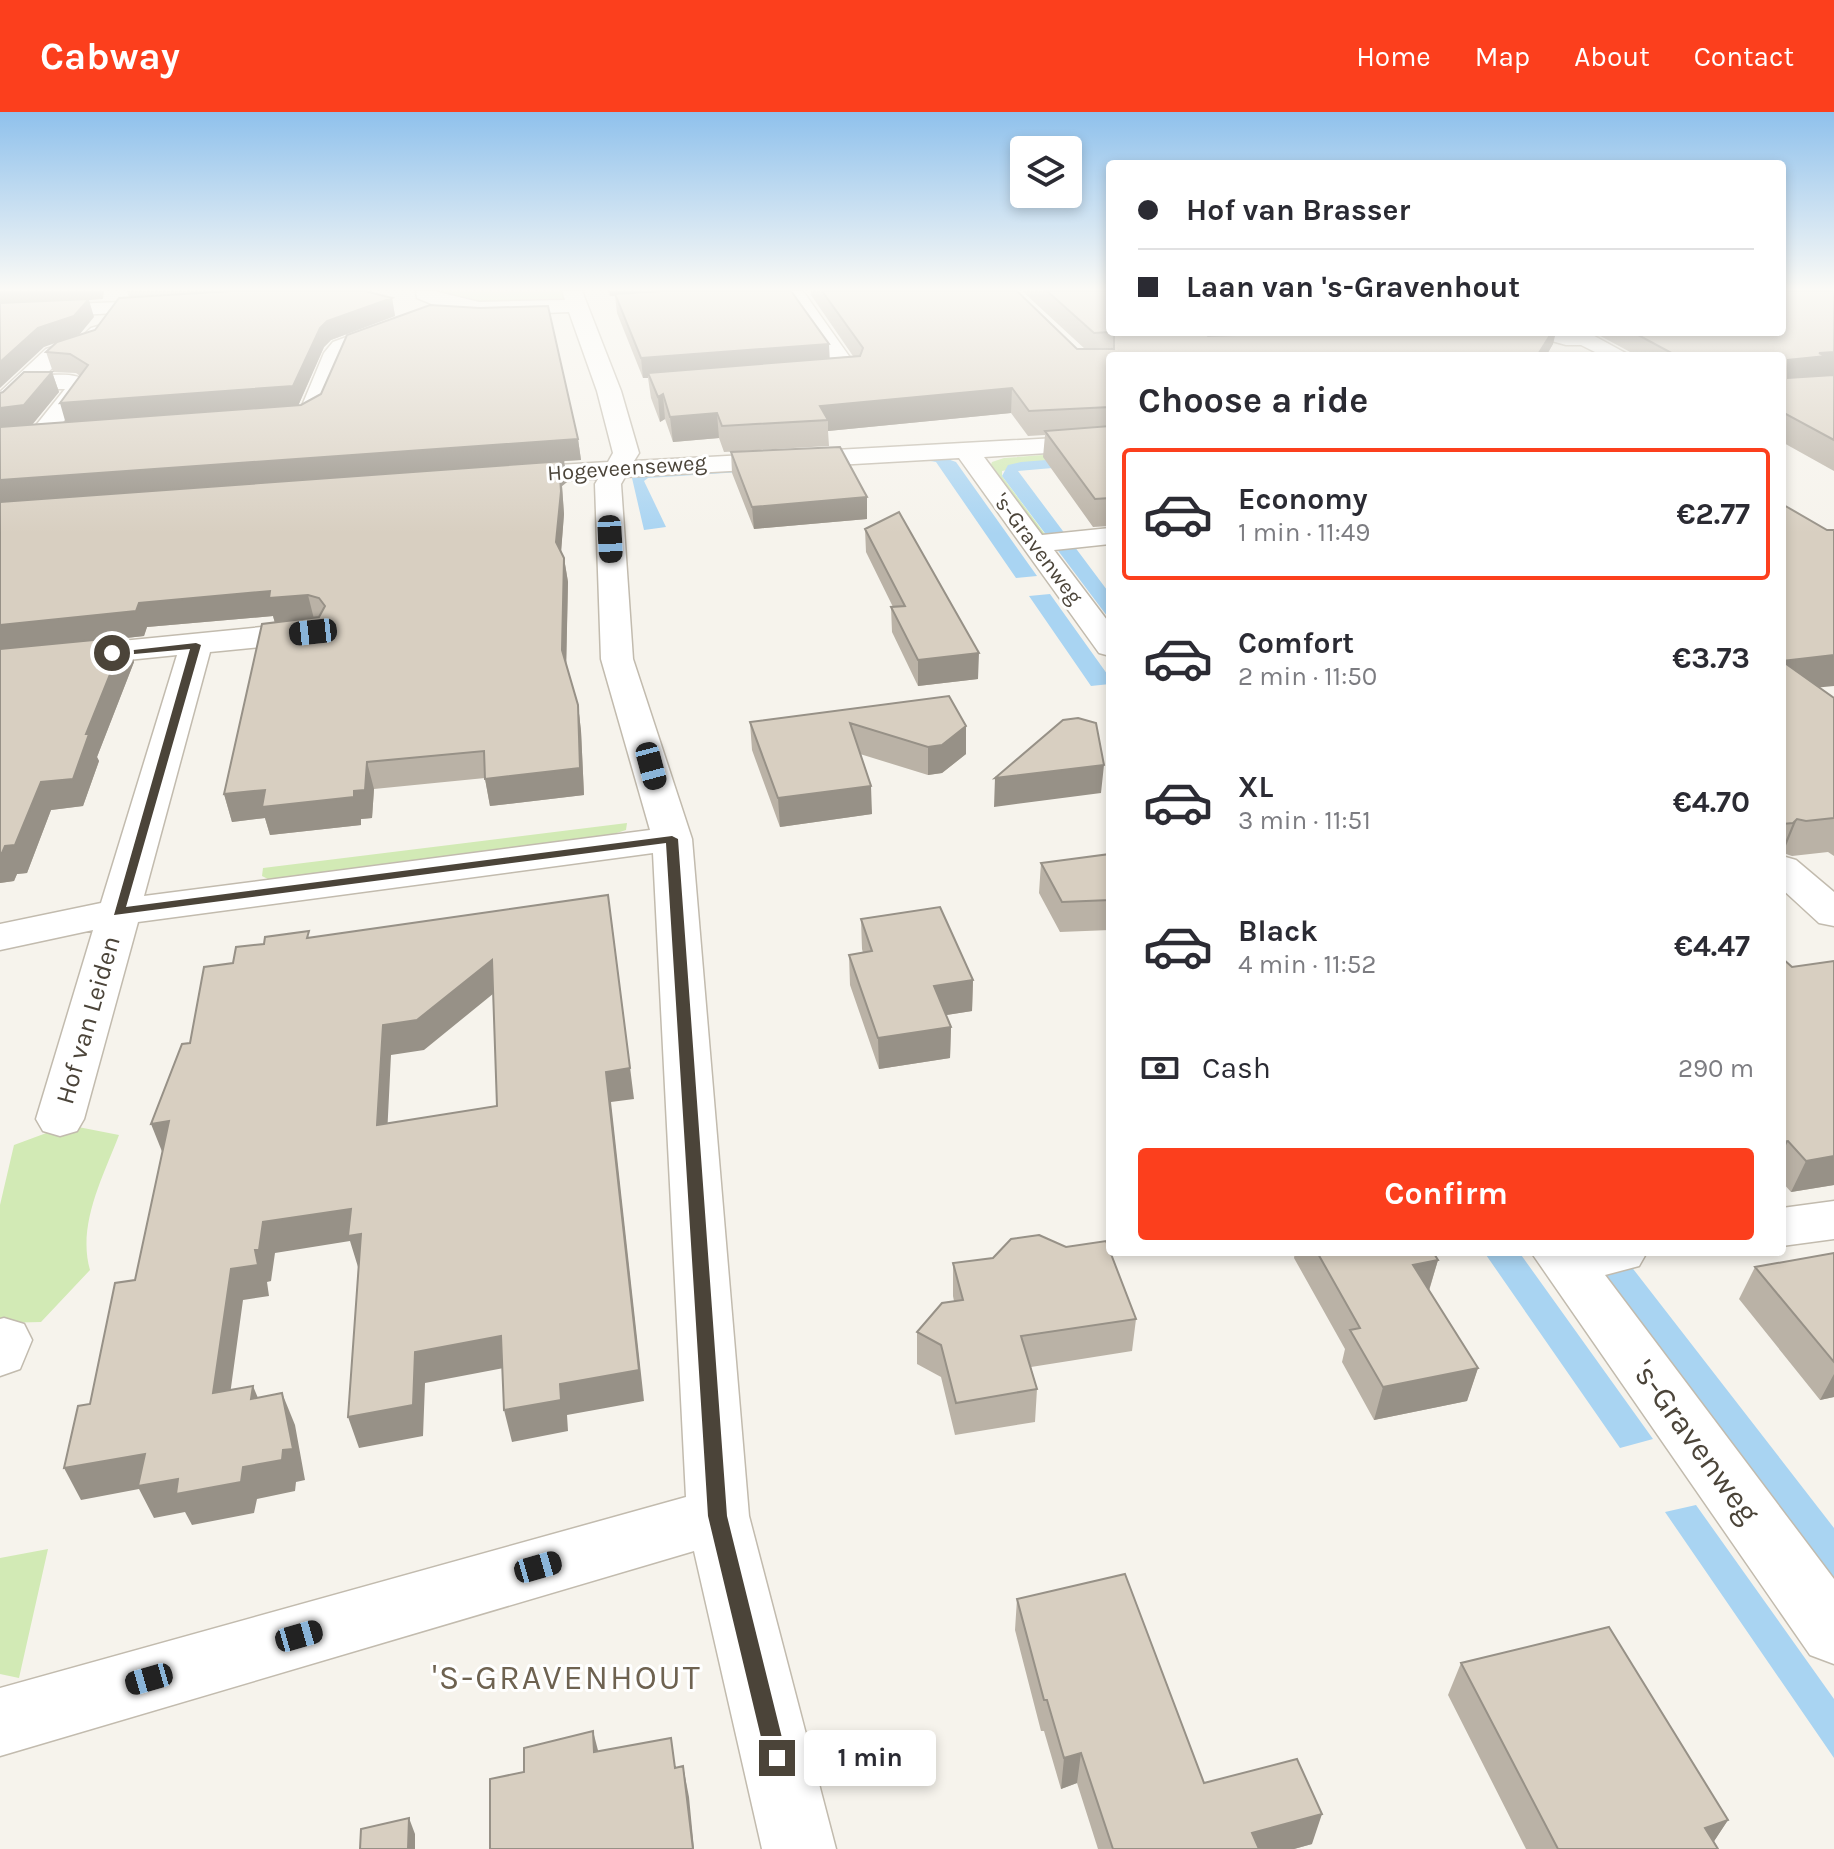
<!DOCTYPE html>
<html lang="en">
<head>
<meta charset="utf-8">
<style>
	body { margin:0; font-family:Karla,sans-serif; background:#f7f7f7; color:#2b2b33; height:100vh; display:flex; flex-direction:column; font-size:30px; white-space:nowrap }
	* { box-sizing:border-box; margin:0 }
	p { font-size:26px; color:#7c7c81 }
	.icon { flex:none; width:44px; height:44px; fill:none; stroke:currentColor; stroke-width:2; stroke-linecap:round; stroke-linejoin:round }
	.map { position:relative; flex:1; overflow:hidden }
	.drawer { position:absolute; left:1106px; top:240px; width:680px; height:904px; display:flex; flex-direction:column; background:#fff; border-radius:8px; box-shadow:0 4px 12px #0003 }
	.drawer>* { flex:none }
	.top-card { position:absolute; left:1106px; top:48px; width:680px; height:176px; border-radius:8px; box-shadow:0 4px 12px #0003; display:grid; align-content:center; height:176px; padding:0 32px; background:#fff }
	.tools { position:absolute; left:1010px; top:24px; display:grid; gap:16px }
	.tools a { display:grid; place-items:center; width:72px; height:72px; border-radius:8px; background:#fff; box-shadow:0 4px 12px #0003; font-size:40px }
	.end { position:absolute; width:36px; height:36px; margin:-18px; border:10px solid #4b4439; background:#fff; box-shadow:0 0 0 4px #fff }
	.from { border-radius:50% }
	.bubble { position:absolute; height:56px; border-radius:8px; background:#fff; box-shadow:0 4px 12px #0003; font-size:26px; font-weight:700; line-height:56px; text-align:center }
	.car { position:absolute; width:24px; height:48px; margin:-24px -12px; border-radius:10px; box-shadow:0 0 6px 2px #0007; background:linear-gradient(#222 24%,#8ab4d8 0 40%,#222 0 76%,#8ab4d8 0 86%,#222 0) }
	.top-card b { display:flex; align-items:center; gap:28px; height:76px; font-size:30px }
	.top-card b+b { border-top:2px solid #e1e1e2 }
	.top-card i { width:20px; height:20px; background:#2b2b33 }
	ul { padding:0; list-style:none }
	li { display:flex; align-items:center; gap:24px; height:132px; margin:0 16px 12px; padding:0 16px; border:4px solid transparent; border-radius:8px }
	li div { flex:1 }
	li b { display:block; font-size:30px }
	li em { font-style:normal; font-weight:700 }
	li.selected { border-color:#fc3f1d }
	li>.icon { width:72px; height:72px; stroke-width:1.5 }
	h2 { padding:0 32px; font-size:36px; line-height:96px }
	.pay { display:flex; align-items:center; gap:20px; height:88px; padding:0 32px; font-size:30px }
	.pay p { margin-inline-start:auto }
	.action { display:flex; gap:16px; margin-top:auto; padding:16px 32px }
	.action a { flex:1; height:92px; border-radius:8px; background:#fc3f1d; color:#fff; font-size:32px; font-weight:700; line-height:92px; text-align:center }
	header { display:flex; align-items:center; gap:48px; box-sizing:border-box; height:112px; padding:0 40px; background:#fc3f1d; color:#fff }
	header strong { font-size:38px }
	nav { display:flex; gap:44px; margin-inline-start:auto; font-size:28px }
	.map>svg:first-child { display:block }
	.green { fill:#d2eab5 }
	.water { fill:#a9d4f2 }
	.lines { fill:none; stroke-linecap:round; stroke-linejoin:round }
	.minor-casing { stroke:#c2bbae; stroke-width:3 }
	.minor { fill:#fff; fill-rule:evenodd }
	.wall { fill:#bab2a6 }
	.shaded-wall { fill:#979187 }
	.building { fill:#d8cfc1; stroke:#979187; stroke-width:2; fill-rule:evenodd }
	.route { fill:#4b4439 }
	.labels { text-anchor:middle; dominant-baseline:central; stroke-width:6; stroke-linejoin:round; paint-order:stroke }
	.far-street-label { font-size:22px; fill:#4b4439; stroke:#fff }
	.street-label { font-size:26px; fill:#4b4439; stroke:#fff }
	.near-street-label { font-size:32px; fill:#4b4439; stroke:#fff }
	.near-neighbourhood-label { font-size:34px; letter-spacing:2px; fill:#6e6250; stroke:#fff }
</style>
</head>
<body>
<header>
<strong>Cabway</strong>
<nav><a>Home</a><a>Map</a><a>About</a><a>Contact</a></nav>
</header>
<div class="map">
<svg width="1834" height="1737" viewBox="0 0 1834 1737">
	<rect width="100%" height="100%" fill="#f6f3ec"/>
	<path class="green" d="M 433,179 L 563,179 L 566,189 L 490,192 Z
		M 1110,338 L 1002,359 L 1002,364 L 1044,421 L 1053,423 L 1045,427 L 990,355 L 992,350 L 1004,346 Z
		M 627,711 L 626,718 L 598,727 L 270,768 L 262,764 L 263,756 Z
		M 68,1013 L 119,1023 C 103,1065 77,1113 90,1158 L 41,1210 L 0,1211 L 0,1093 L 14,1033 Z
		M 48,1437 L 19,1566 L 0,1562 L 0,1446 Z"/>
	<path class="water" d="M 1110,343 L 1110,351 L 1018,359 L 1110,482 L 1110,508 L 1002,364 L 1008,353 L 1021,350 Z
		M 942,345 L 956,350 L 1037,464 L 1016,466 L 936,350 L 925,348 L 648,366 L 644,369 L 666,415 L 644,418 L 632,366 L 640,362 Z
		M 1050,482 L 1110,566 L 1110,572 L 1091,574 L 1029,484 Z
		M 1484,1140 L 1519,1140 L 1653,1327 L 1620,1336 Z
		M 1584,1140 L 1620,1140 L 1834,1416 L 1834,1474 Z
		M 1696,1393 L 1834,1587 L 1834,1646 L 1665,1400 Z"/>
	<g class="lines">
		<g class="minor-casing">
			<path id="minor" d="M 416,179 L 434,179 L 479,190 L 565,188 L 562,179 L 582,179 L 621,279 L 639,341 L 634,349 L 1110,323 L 1110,337 L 984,345 L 1042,423 L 1110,416 L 1110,432 L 1054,438 L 1110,512 L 1110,544 L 1099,541 L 959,346 L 625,365 L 621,372 L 633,547 L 692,727 L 749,1404 L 836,1737 L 762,1737 L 694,1439 L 0,1644 L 0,1576 L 686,1385 L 653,741 L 138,810 L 84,1007 L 77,1019 L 60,1024 L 43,1019 L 36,1007 L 93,818 L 0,838 L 0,812 L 101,791 L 177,543 L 0,561 L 0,541 L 313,510 L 324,513 L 329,520 L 324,527 L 313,530 L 210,540 L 144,784 L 650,718 L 601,547 L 595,372 L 598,367 L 506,372 L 493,364 L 506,356 L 608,350 L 613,341 L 597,279 L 569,200 L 499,203 L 456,199 L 349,240 L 319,306 L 270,316 L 258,309 L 261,304 L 301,296 L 324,241 L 333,230 L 434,193 L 417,186 Z
				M 787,179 L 803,179 L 861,261 L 858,266 L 802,269 L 799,264 L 802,259 L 835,255 Z
				M 169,188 L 179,194 L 176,198 L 0,207 L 0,195 Z
				M 98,214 L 109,220 L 94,238 L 62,247 L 45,263 C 60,263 80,260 91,273 L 49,329 L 0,334 L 0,320 L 33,317 L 65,277 L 30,277 L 8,298 L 0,300 L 0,280 L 46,237 L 78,228 L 91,216 Z
				M 1530,220 L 1587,220 L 1631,244 L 1603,244 L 1581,233 L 1566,233 L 1534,224 Z
				M 1782,744 L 1796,748 L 1834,780 L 1834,814 L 1819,811 L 1782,777 Z
				M 1834,1089 L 1834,1127 L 1782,1134 L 1782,1096 Z
				M 1531,1140 L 1647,1140 L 1639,1154 L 1605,1163 L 1834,1467 L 1834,1552 L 1810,1543 Z
				M 4,1206 L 24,1212 L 32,1228 L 20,1257 L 0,1264 L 0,1207 Z"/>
		</g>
		<use href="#minor" class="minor"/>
	</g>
	<path class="wall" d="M 127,179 L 369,179 L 369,181 L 392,186 L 395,204 L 331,228 L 324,235 L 298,294 L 578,327 L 581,348 L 564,349 L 567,370 L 562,374 L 564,402 L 561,439 L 564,446 L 568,470 L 566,552 L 578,593 L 581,619 L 584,683 L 490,694 L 485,666 L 374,677 L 372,706 L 361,707 L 361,713 L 270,723 L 265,706 L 232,710 L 224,682 L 275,511 L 273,504 L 147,515 L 144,524 L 126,526 L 134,550 L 97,645 L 99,649 L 83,694 L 51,698 L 27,761 L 17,762 L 14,769 L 0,771 L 0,296 L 52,260 L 59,280 L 32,313 L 66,310 L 80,264 L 76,261 L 53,260 L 46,240 L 95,218 L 129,185 Z
		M 608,179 L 791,179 L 829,232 L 829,246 L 853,244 L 811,183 L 811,179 L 1017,179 L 1077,237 L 1085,237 L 1022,179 L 1110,179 L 1110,220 L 1298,220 L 1553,232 L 1546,244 L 1110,244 L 1110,414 L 1093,415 L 1043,345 L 1045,323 L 1028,324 L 1011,301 L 828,319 L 829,334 L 724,340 L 719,326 L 673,330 L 665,307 L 660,310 L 651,286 L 648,266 L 643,266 L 617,201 L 615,184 L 610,184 Z
		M 1593,220 L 1782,220 L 1834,263 L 1834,359 L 1782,330 L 1782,244 L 1632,244 L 1632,241 Z
		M 731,340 L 867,407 L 754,417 L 732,361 Z
		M 1782,392 L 1818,575 L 1834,586 L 1834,744 L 1828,740 L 1792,744 L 1783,741 L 1782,742 Z
		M 865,417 L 978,567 L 918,574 L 892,520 L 891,495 L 893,495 L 866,440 Z
		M 750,610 L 966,614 L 966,642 L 942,661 L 928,663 L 860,642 L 872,702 L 780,715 L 752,638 Z
		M 1110,742 L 1110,818 L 1060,820 L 1039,781 L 1041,751 Z
		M 861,807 L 973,868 L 972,899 L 946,903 L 951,915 L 950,946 L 879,957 L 850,873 L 849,843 L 863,841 L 862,837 Z
		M 1782,846 L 1834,1073 L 1791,1080 L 1782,1070 Z
		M 1109,890 L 1110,890 L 1110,929 L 1106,921 Z
		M 1295,1140 L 1433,1140 L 1438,1148 L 1429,1179 L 1478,1256 L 1467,1289 L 1374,1308 L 1342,1250 L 1345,1237 L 1294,1146 Z
		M 1834,1141 L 1834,1285 L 1820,1288 L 1739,1187 L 1755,1155 Z
		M 953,1151 L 1136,1207 L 1132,1239 L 1031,1255 L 1037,1277 L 1035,1310 L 955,1323 L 941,1265 L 917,1252 L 917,1220 L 954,1189 L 953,1184 Z
		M 1017,1487 L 1204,1671 L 1312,1732 L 1294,1737 L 1098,1737 L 1077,1671 L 1061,1677 L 1044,1619 L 1041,1619 L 1015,1518 Z
		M 1461,1551 L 1728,1708 L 1714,1729 L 1718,1737 L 1526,1737 L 1448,1583 Z"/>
	<path class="shaded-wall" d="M 0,179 L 104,179 L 103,187 L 89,188 L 94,205 L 80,222 L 44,235 L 0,276 Z
		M 365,179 L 369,179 L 368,194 L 392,186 L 395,204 L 331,228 L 324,235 L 298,294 L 66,312 L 60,291 L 320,216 Z
		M 610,179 L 681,179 L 610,184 Z
		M 1205,220 L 1298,220 L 1296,228 L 1216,234 Z
		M 1552,220 L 1556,220 L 1553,232 L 1546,244 L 1537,244 Z
		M 829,232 L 830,252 L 648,261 L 648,266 L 643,266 L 641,246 Z
		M 1834,240 L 1834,263 L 1782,272 L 1788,248 L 1819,241 Z
		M 52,260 L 59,280 L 31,314 L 0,318 L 0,296 Z
		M 1012,276 L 1011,301 L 828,319 L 828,308 L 820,294 Z
		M 663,282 L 665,307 L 660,310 L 658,285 Z
		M 717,301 L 719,326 L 673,330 L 670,305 Z
		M 578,327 L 581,348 L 564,349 L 567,370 L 562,374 L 564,402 L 560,454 L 556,430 L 559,352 L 0,391 L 0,368 Z
		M 867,385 L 867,407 L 754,417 L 752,395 Z
		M 564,446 L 568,470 L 566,563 L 562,538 Z
		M 270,479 L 308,483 L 314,507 L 275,511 L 273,504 L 147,515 L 144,524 L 126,526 L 134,550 L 97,645 L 99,649 L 83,694 L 51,698 L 27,761 L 17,762 L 14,769 L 0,771 L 0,741 L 41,670 L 86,622 L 0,539 L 0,513 L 139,491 Z
		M 979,541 L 978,567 L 918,574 L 918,548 Z
		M 1834,543 L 1834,574 L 1782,579 L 1782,549 Z
		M 578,593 L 581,619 L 584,683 L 490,694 L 485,667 Z
		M 966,614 L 966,642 L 942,661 L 928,663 L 928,635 Z
		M 367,650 L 374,677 L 372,706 L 361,707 L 361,713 L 270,723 L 265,706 L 232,710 L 224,682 L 265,678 L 354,679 Z
		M 1104,653 L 1101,681 L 994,695 L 995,666 Z
		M 871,674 L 872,702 L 780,715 L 778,686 Z
		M 1797,707 L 1783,741 L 1782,742 L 1782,738 L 1793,711 Z
		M 612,812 L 634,987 L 611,990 L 644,1289 L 567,1303 L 568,1319 L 512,1330 L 504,1298 L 560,1272 L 606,960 Z
		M 492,848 L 499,877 L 424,938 L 391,943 L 386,1044 L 377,1013 L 383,913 Z
		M 973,868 L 972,899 L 934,905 L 934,874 Z
		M 951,915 L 950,946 L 879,957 L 878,926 Z
		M 169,1009 L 163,1042 L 151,1012 Z
		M 1788,1029 L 1782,1042 L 1782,1030 Z
		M 1834,1044 L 1834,1073 L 1791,1080 L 1806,1049 Z
		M 351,1097 L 361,1122 L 371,1153 L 358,1155 L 350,1129 L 275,1141 L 271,1169 L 267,1170 L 269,1184 L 243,1188 L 226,1312 L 213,1281 L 231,1157 L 255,1138 L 263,1110 Z
		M 1438,1148 L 1428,1181 L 1413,1153 Z
		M 501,1224 L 509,1255 L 425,1271 L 423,1324 L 359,1336 L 348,1305 L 415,1240 Z
		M 1478,1256 L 1467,1289 L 1374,1308 L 1383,1275 Z
		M 1834,1262 L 1834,1285 L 1820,1288 Z
		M 253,1274 L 266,1305 L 251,1287 Z
		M 282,1281 L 295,1313 L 305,1368 L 296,1370 L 295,1379 L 257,1387 L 254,1401 L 192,1413 L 185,1400 L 154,1406 L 139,1377 L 81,1388 L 64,1356 L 145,1342 L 243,1355 Z
		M 593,1619 L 601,1650 L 594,1640 Z
		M 1081,1641 L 1077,1671 L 1061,1677 L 1064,1646 Z
		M 683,1654 L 689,1685 L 694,1737 L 692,1737 Z
		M 1322,1702 L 1312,1732 L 1294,1737 L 1248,1737 L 1252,1721 Z
		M 409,1706 L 415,1722 L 415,1737 L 408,1737 Z
		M 1728,1708 L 1709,1737 L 1705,1716 Z"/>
	<path class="building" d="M 234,179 L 365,179 L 392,186 L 327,209 L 320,216 L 293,274 L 60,291 L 88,253 L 70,242 L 46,240 L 57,230 L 95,218 L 119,186 Z
		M 665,179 L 791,179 L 829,232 L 641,246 L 615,182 Z
		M 822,179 L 1017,179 L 1077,237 L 1114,237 L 1114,220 L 1205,220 L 1208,224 L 1319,220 L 1552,220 L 1537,244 L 1110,244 L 1110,295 L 1029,299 L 1012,276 L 820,294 L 828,308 L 722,314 L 717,301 L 670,305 L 663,282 L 658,285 L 648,261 L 860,244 L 863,236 Z
		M 1047,179 L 1110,179 L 1110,220 L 1094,221 Z
		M 1782,179 L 1834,179 L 1834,240 L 1819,241 L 1826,244 L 1788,248 L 1788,266 L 1834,263 L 1834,328 L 1782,300 L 1782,244 L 1677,244 L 1638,223 L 1639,220 L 1782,220 Z
		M 89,187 L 74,204 L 38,216 L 0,250 L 0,191 Z
		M 430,193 L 480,196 L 548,194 L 578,327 L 0,368 L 0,315 L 301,293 L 321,282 L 347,223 Z
		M 24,260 L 52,260 L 24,293 L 0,296 L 0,281 L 3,280 Z
		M 1110,314 L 1110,386 L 1095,387 L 1045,319 Z
		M 840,335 L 867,385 L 752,395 L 731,340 Z
		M 564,349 L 559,352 L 561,379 L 556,430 L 564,446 L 562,538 L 578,593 L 580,656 L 485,667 L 484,639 L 367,650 L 365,678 L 354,679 L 354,685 L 262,695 L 265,678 L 224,682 L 262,512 L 319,505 L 325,494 L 319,486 L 308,483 L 269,486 L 270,479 L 139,491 L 136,499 L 0,513 L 0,390 Z
		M 1782,392 L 1827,418 L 1834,418 L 1834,543 L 1782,549 Z
		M 899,400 L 979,541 L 918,548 L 891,495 L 905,494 L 865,417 Z
		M 125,525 L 86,622 L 89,622 L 73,667 L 41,670 L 15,733 L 5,734 L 2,741 L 0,741 L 0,537 Z
		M 1782,549 L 1834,586 L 1834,706 L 1806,709 L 1797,707 L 1793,711 L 1782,712 Z
		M 949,584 L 966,614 L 942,633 L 928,635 L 850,611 L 871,674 L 778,686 L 750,610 Z
		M 1078,606 L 1096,611 L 1104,653 L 995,666 L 1063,608 Z
		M 1110,742 L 1110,788 L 1062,790 L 1041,751 Z
		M 608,783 L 630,956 L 606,960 L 639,1258 L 560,1272 L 561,1288 L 504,1298 L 501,1224 L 415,1240 L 413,1293 L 348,1305 L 361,1122 L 348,1124 L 351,1097 L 263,1110 L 259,1138 L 255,1138 L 258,1153 L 231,1157 L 213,1281 L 253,1274 L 251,1287 L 282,1281 L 293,1337 L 283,1338 L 282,1348 L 243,1355 L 241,1370 L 176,1382 L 178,1367 L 138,1374 L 145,1342 L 64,1356 L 78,1294 L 90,1292 L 115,1171 L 135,1168 L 169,1009 L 151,1012 L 182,932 L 190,931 L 204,855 L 233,851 L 236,835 L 264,832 L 265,825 L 309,819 L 307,826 ZM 492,848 L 497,994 L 377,1013 L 383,913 L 417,908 Z
		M 940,795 L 973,868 L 934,874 L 951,915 L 878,926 L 849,843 L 872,839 L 861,807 Z
		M 1782,846 L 1792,855 L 1834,849 L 1834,1044 L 1806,1049 L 1788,1029 L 1782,1030 Z
		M 1039,1123 L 1066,1135 L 1106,1129 L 1136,1207 L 1021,1224 L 1037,1277 L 956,1291 L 941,1233 L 917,1220 L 942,1191 L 963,1188 L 953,1151 L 993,1146 L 1011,1127 Z
		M 1317,1140 L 1433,1140 L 1438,1148 L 1413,1153 L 1478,1256 L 1383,1275 L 1350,1218 L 1360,1216 Z
		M 1834,1141 L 1834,1250 L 1755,1155 Z
		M 1125,1462 L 1204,1671 L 1297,1647 L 1322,1702 L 1252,1721 L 1259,1737 L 1113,1737 L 1081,1641 L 1064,1646 L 1047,1588 L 1044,1588 L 1017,1487 Z
		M 1609,1515 L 1728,1708 L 1705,1716 L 1718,1737 L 1558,1737 L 1461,1551 Z
		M 593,1619 L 594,1640 L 671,1626 L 675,1656 L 683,1654 L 693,1737 L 490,1737 L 490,1667 L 524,1660 L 524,1636 Z
		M 409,1706 L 408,1737 L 360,1737 L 361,1717 Z"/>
	<linearGradient id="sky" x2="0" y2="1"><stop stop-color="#8fc1ec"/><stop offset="0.42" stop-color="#fbfaf6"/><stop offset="1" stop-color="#fbfaf6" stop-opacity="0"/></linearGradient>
	<rect width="1834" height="422" fill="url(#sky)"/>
	<path class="route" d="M 196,531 L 201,533 L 126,795 L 672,724 L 678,727 L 727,1404 L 787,1646 L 784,1653 L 777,1657 L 769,1653 L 766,1646 L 708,1404 L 666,731 L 114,803 L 190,537 L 112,544 L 107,541 Z"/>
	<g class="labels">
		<g class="far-street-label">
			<text transform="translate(627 356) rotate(-4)">Hogeveenseweg</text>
			<text transform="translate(1038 437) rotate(53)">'s-Gravenweg</text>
		</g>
		<g class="street-label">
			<text transform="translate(88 908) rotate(-74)">Hof van Leiden</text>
		</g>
		<g class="near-street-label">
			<text transform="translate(1696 1330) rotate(54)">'s-Gravenweg</text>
		</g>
		<g class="near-neighbourhood-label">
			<text x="567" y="1566">'S-GRAVENHOUT</text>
		</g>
	</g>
</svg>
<div class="tools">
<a><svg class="icon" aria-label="layers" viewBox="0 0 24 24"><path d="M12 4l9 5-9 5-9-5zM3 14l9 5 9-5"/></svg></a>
</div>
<i class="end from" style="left:112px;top:541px"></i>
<i class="end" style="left:777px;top:1646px"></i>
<div class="bubble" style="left:804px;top:1618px;width:132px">1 min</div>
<i class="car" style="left:610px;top:427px;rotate:177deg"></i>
<i class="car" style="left:313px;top:520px;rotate:264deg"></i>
<i class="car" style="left:651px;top:654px;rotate:165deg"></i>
<i class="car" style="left:538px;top:1455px;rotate:74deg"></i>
<i class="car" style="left:299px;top:1524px;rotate:74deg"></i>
<i class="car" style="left:149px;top:1567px;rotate:254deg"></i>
<div class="top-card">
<b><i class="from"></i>Hof van Brasser</b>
<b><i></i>Laan van 's-Gravenhout</b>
</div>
<section class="drawer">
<h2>Choose a ride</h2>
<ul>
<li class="selected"><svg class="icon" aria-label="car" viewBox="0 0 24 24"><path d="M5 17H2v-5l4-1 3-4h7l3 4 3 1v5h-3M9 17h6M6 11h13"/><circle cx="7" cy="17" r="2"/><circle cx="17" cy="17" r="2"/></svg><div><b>Economy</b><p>1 min · 11:49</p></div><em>€2.77</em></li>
<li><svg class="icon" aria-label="car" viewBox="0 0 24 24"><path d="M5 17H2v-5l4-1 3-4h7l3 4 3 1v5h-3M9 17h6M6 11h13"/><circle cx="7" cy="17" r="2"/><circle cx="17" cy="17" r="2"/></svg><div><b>Comfort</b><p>2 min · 11:50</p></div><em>€3.73</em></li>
<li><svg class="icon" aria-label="car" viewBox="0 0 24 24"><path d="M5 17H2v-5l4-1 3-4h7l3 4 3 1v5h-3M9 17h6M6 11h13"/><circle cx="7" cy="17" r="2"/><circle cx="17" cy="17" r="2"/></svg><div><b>XL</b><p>3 min · 11:51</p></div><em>€4.70</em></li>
<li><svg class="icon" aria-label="car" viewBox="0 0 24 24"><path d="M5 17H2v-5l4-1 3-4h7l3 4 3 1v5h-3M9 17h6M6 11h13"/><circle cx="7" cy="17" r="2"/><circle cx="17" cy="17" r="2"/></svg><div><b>Black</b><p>4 min · 11:52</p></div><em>€4.47</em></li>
</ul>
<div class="pay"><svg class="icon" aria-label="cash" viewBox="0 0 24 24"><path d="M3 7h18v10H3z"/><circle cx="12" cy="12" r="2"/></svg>Cash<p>290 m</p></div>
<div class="action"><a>Confirm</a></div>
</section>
</div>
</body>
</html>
